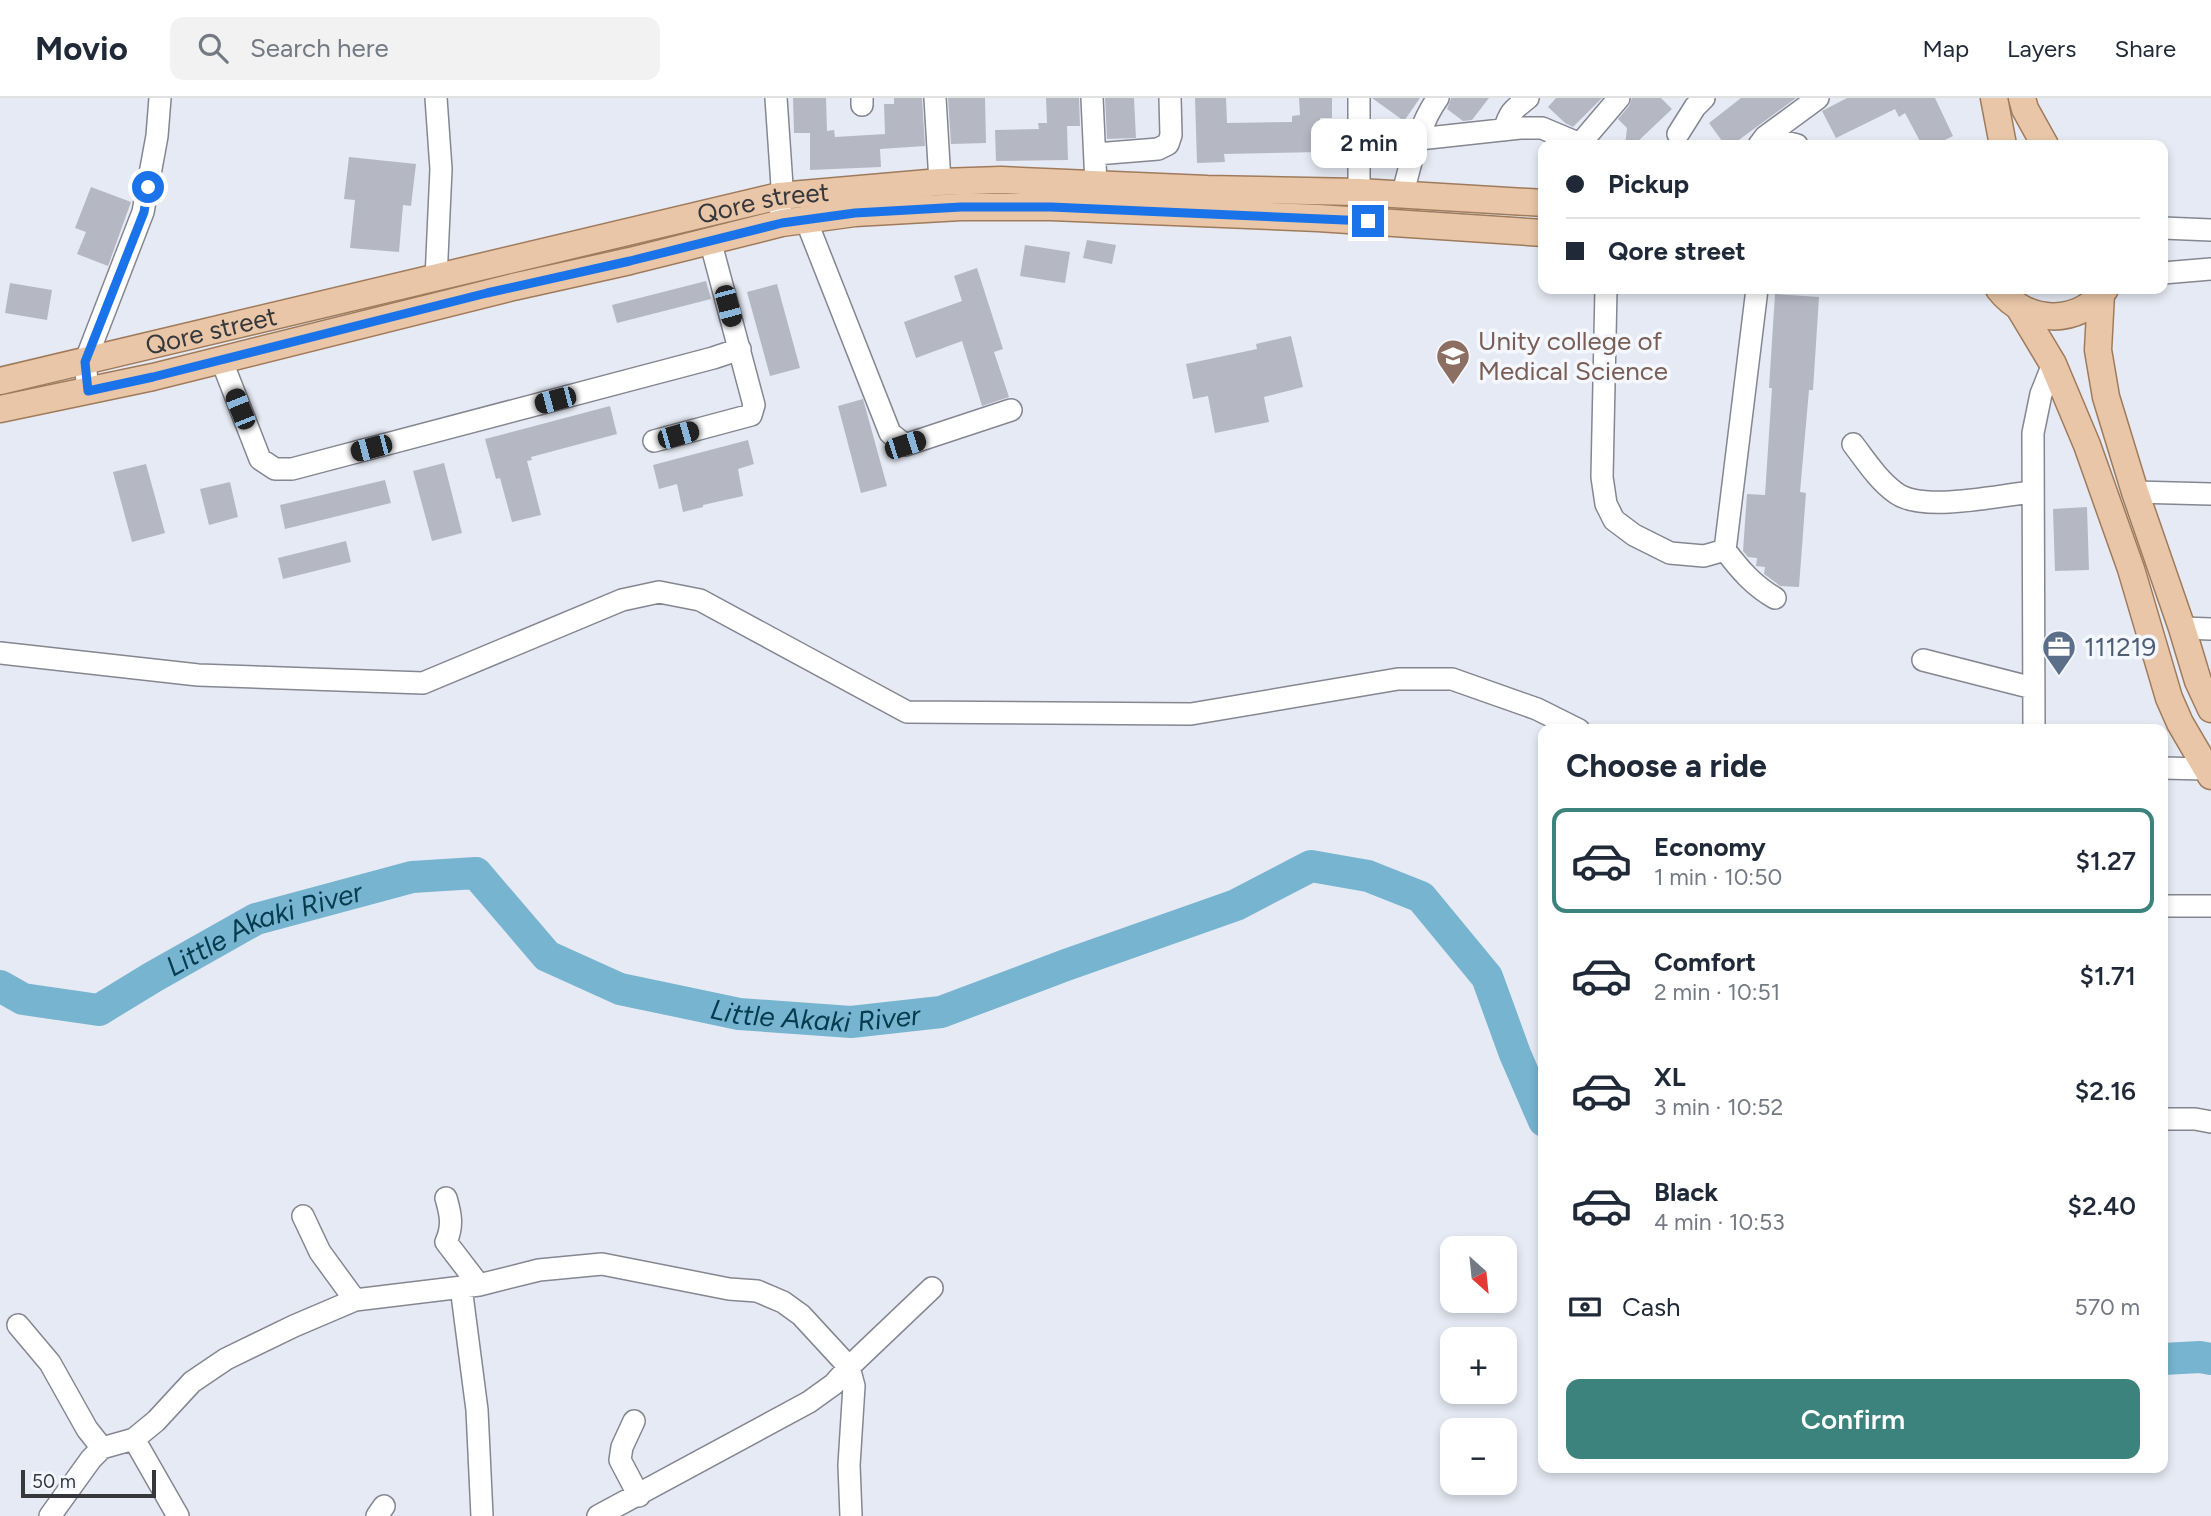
<!DOCTYPE html>
<html lang="en">
<head>
<meta charset="utf-8">
<style>
	body { margin:0; font-family:Figtree,sans-serif; background:#f2f2f3; color:#1f2937; height:100vh; display:flex; flex-direction:column; font-size:26px; white-space:nowrap }
	* { box-sizing:border-box; margin:0 }
	p { font-size:23px; color:#747a83 }
	.icon { flex:none; width:38px; height:38px; fill:none; stroke:currentColor; stroke-width:2; stroke-linecap:round; stroke-linejoin:round }
	.map { position:relative; flex:1; overflow:hidden }
	.sheet { position:absolute; left:1538px; top:626px; width:630px; height:749px; display:flex; flex-direction:column; background:#fff; border-radius:14px; box-shadow:0 4px 10px #0003 }
	.sheet>* { flex:none }
	.top-card { position:absolute; left:1538px; top:42px; width:630px; height:154px; border-radius:14px; box-shadow:0 4px 10px #0003; display:grid; align-content:center; height:154px; padding:0 28px; background:#fff }
	.needle { width:46px; rotate:153deg }
	.fabs { position:absolute; left:1440px; top:1138px; display:grid; gap:14px }
	.fabs a { display:grid; place-items:center; width:77px; height:77px; border-radius:14px; background:#fff; box-shadow:0 4px 10px #0003; font-size:35px }
	.scale { position:absolute; left:21px; bottom:18px; width:135px; box-sizing:border-box; padding-left:7px; border:4px solid #36373b; border-top:0; font-size:19px; line-height:24px; white-space:nowrap; color:#36373b; -webkit-text-stroke:5px #f5f7fe; paint-order:stroke }
	.end { position:absolute; width:32px; height:32px; margin:-16px; border:9px solid #1a73e8; background:#fff; box-shadow:0 0 0 4px #fff }
	.from { border-radius:50% }
	.bubble { position:absolute; height:49px; border-radius:14px; background:#fff; box-shadow:0 4px 10px #0003; font-size:23px; font-weight:600; line-height:49px; text-align:center }
	.car { position:absolute; width:21px; height:42px; margin:-21px -10px; border-radius:9px; box-shadow:0 0 5px 2px #0007; background:linear-gradient(#222 24%,#8ab4d8 0 40%,#222 0 76%,#8ab4d8 0 86%,#222 0) }
	.top-card b { display:flex; align-items:center; gap:24px; height:66px; font-size:26px }
	.top-card b+b { border-top:2px solid #e0e1e3 }
	.top-card i { width:18px; height:18px; background:#1f2937 }
	ul { padding:0; list-style:none }
	li { display:flex; align-items:center; gap:21px; height:105px; margin:0 14px 10px; padding:0 14px; border:4px solid transparent; border-radius:14px }
	li div { flex:1 }
	li b { display:block; font-size:26px }
	li em { font-style:normal; font-weight:600 }
	li.on { border-color:#3c837d }
	li>.icon { width:63px; height:63px; stroke-width:1.5 }
	h2 { padding:0 28px; font-size:32px; line-height:84px }
	.pay { display:flex; align-items:center; gap:18px; height:77px; padding:0 28px; font-size:26px }
	.pay p { margin-inline-start:auto }
	.button { display:flex; gap:14px; margin-top:auto; padding:14px 28px }
	.button a { flex:1; height:80px; border-radius:14px; background:#3c837d; color:#fff; font-size:28px; font-weight:600; line-height:80px; text-align:center }
	header { display:flex; align-items:center; gap:42px; box-sizing:border-box; height:98px; padding:0 35px; background:#fff; border-bottom:2px solid #e0e1e3 }
	header strong { font-size:33px }
	nav { display:flex; gap:38px; margin-inline-start:auto; font-size:24px }
	.search { width:490px; height:63px; background:#f2f2f3; display:flex; align-items:center; gap:18px; box-sizing:border-box; padding:0 24px; border-radius:14px; color:#747a83; font-size:26px }
	.map>svg:first-child { display:block }
	.lines { fill:none; stroke-linecap:round; stroke-linejoin:round }
	.river { stroke:#77b4d0; stroke-width:32 }
	.building { fill:#b5b8c3 }
	.minor-casing { stroke:#848791; stroke-width:24 }
	.major-casing { stroke:#9f7b5b; stroke-width:29 }
	.minor { stroke:#fff; stroke-width:21 }
	.major { stroke:#e8c6a7; stroke-width:26 }
	.route { stroke:#1a73e8; stroke-width:9 }
	.labels { text-anchor:middle; dominant-baseline:central; stroke-width:7; stroke-linejoin:round; paint-order:stroke }
	.street-label { font-size:26px; fill:#36373b; stroke:#f5f7fe }
	.education-label { font-size:26px; fill:#785e54; stroke:#f5f7fe; text-anchor:start }
	.service-label { font-size:26px; fill:#4e5e75; stroke:#f5f7fe; text-anchor:start }
	.water-label { font-size:28px; font-style:italic; fill:#033b4f; stroke:#f5f7fe }
</style>
</head>
<body>
<header>
<strong>Movio</strong>
<div class="search"><svg class="icon" aria-label="search" viewBox="0 0 24 24"><circle cx="10" cy="10" r="6"/><path d="M15 15l6 6"/></svg>Search here</div>
<nav><a>Map</a><a>Layers</a><a>Share</a></nav>
</header>
<div class="map">
<svg width="2211" height="1418" viewBox="0 0 2211 1418">
	<rect width="100%" height="100%" fill="#e6eaf4"/>
	<g class="lines">
		<g class="river">
			<path id="s1" d="M 0,888 L 23,901 L 99,912 L 153,879 L 256,821 L 412,779 L 476,775 L 547,858 L 620,891 L 739,916 L 851,924 L 941,914 L 1066,867 L 1236,807 L 1311,768 L 1368,778 L 1421,799 L 1487,879 L 1515,956 L 1544,1023"/>
			<path d="M 2163,1261 L 2200,1259 L 2211,1261"/>
		</g>
	</g>
	<path class="building" d="M 793,0 L 826,0 L 827,33 L 834,32 L 835,39 L 885,36 L 884,6 L 894,6 L 894,0 L 922,0 L 925,48 L 880,51 L 881,69 L 810,72 L 810,35 L 794,35 Z
		M 948,0 L 985,0 L 986,45 L 951,46 Z
		M 1046,0 L 1079,0 L 1080,28 L 1067,28 L 1068,62 L 996,63 L 995,32 L 1039,31 L 1038,25 L 1047,25 Z
		M 1105,0 L 1134,0 L 1136,40 L 1107,41 Z
		M 1195,0 L 1226,0 L 1227,25 L 1292,24 L 1292,18 L 1300,17 L 1299,0 L 1332,0 L 1332,20 L 1320,20 L 1321,54 L 1224,56 L 1225,64 L 1197,65 Z
		M 1372,0 L 1420,0 L 1404,23 Z
		M 1451,0 L 1489,0 L 1472,22 L 1463,23 L 1447,11 Z
		M 1556,0 L 1602,0 L 1573,29 L 1565,25 L 1548,9 Z
		M 1632,0 L 1661,0 L 1672,11 L 1634,47 L 1625,47 L 1627,30 L 1618,21 L 1629,8 Z
		M 1741,0 L 1796,0 L 1732,47 L 1725,47 L 1709,25 Z
		M 1847,0 L 1935,0 L 1953,38 L 1935,47 L 1922,47 L 1905,15 L 1899,19 L 1895,11 L 1836,40 L 1822,13 Z
		M 349,59 L 416,66 L 411,108 L 403,107 L 399,154 L 350,150 L 355,102 L 344,101 Z
		M 91,89 L 131,104 L 108,168 L 77,156 L 86,134 L 75,130 Z
		M 1087,142 L 1116,147 L 1112,166 L 1083,160 Z
		M 1025,147 L 1070,154 L 1065,185 L 1020,178 Z
		M 977,170 L 1003,251 L 994,254 L 1009,299 L 982,308 L 962,243 L 916,260 L 904,224 L 962,203 L 954,178 Z
		M 706,183 L 711,201 L 617,225 L 612,207 Z
		M 10,185 L 52,192 L 47,222 L 5,215 Z
		M 777,186 L 800,270 L 770,278 L 747,194 Z
		M 1775,196 L 1819,199 L 1813,292 L 1809,292 L 1800,394 L 1806,395 L 1799,489 L 1780,488 L 1775,484 L 1764,476 L 1765,469 L 1756,468 L 1757,460 L 1748,459 L 1743,453 L 1747,396 L 1765,397 L 1772,290 L 1769,290 Z
		M 1291,238 L 1303,289 L 1264,299 L 1269,324 L 1215,335 L 1208,298 L 1193,301 L 1186,266 L 1257,251 L 1256,246 Z
		M 863,301 L 887,388 L 861,395 L 838,308 Z
		M 610,308 L 617,336 L 531,359 L 532,362 L 527,363 L 541,417 L 512,424 L 500,380 L 496,381 L 485,341 Z
		M 748,342 L 754,366 L 738,371 L 743,398 L 703,407 L 703,409 L 683,414 L 677,386 L 659,391 L 653,367 Z
		M 444,365 L 462,435 L 432,443 L 413,373 Z
		M 146,366 L 165,435 L 132,444 L 113,374 Z
		M 385,382 L 391,405 L 285,431 L 280,407 Z
		M 230,384 L 238,419 L 209,427 L 200,391 Z
		M 2087,409 L 2089,472 L 2055,473 L 2053,411 Z
		M 346,443 L 351,464 L 283,481 L 278,460 Z"/>
	<g class="lines">
		<g class="minor-casing">
			<path id="minor" d="M 776,0 L 782,88 L 779,98 L 782,125
				M 862,0 L 862,7
				M 935,0 L 940,84
				M 1092,0 L 1096,86
				M 1504,32 C 1510,13 1513,12 1528,0
				M 1678,36 L 1695,9 L 1704,0
				M 1765,39 L 1797,47
				M 1419,41 L 1520,30 L 1542,30 L 1580,46
				M 1579,47 L 1619,0
				M 1759,47 L 1765,39 L 1818,0
				M 1096,56 L 1158,51 L 1168,46 L 1171,37 L 1170,0
				M 1359,94 L 1359,0
				M 1402,98 C 1411,66 1418,27 1438,0
				M 806,122 L 890,335 L 905,347 L 1011,312
				M 2163,130 L 2211,132
				M 2163,175 L 2211,171
				M 436,181 L 441,71 L 436,0
				M 1606,191 L 1602,379 L 1606,406 L 1614,422 L 1634,437 L 1670,455 L 1704,458 L 1725,452
				M 1757,191 L 1725,452 C 1740,472 1754,488 1775,500
				M 221,261 L 260,361 L 275,371 L 292,371 L 713,260 L 740,251
				M 88,293 L 85,264 L 143,114 L 157,38 L 160,0
				M 654,343 L 751,317 L 754,307 L 710,142
				M 1853,346 C 1866,363 1878,382 1896,395 C 1923,415 1999,397 2033,394
				M 2135,394 L 2211,396
				M 2182,530 L 2211,531
				M 0,555 L 198,577 L 423,585 L 622,502 L 659,494 L 700,502 L 907,614 L 1191,616 L 1398,581 L 1452,581 L 1537,611 L 1579,632
				M 1923,562 L 2033,590
				M 2034,632 L 2033,335 L 2041,296 L 2053,266
				M 2163,670 L 2205,671
				M 2163,808 L 2211,808
				M 2163,1021 L 2195,1021 L 2211,1024
				M 446,1100 C 451,1117 453,1128 446,1144 L 479,1187
				M 303,1118 L 320,1154 L 355,1202
				M 461,1189 L 477,1312 L 482,1418
				M 18,1227 L 50,1265 L 87,1331 L 102,1350
				M 634,1323 L 622,1349 L 620,1362 L 639,1398
				M 134,1341 L 178,1418
				M 50,1418 L 91,1361 L 102,1350 L 134,1341 L 156,1323 L 192,1284 L 226,1261 L 294,1228 L 355,1202 L 479,1187 L 539,1172 L 602,1166 L 729,1191 L 757,1193 L 783,1204 L 801,1217 L 849,1269 L 854,1288 L 849,1367 L 851,1418
				M 377,1418 L 384,1408
				M 598,1418 L 809,1304 L 834,1286 L 849,1269 L 932,1190"/>
		</g>
		<g class="major-casing">
			<g id="major">
				<path d="M 1994,0 L 2003,47"/>
				<path d="M 2022,0 L 2025,11 L 2045,47"/>
				<path d="M 1999,191 C 2026,226 2079,229 2105,191"/>
				<path d="M 2101,196 L 2098,252 L 2106,299 L 2135,394 L 2182,530 L 2198,583 L 2211,611"/>
				<path d="M 2020,211 L 2053,266 L 2087,347 L 2131,471 L 2169,600 L 2180,625 L 2211,678"/>
				<path id="s2" d="M 0,283 L 779,98 L 940,84 L 1001,82 L 1207,91 L 1359,94 L 1544,105"/>
				<path d="M 0,311 L 153,279 L 513,189 L 630,163 L 782,125 L 855,115 L 961,109 L 1051,109 L 1318,120 L 1544,135"/>
			</g>
		</g>
		<use href="#minor" class="minor"/>
		<use href="#major" class="major"/>
	</g>
	<g class="lines">
		<path class="route" d="M 148,89 L 144,114 L 85,264 L 88,293 L 153,279 L 487,195 L 630,163 L 782,125 L 855,115 L 961,109 L 1051,109 L 1368,123"/>
	</g>
	<defs>
		<g id="university-pin" transform="scale(1.75)"><path d="M0 17L-7.5 6A9.5 9.5 0 1 1 7.5 6Z" fill="#8d6e63" stroke="#f5f7fe"/><path d="M0-5L7-2L0 1L-7-2ZM-4 1L0 2.5L4 1V4Q0 6-4 4Z" fill="#fff"/></g>
		<g id="office-pin" transform="scale(1.75)"><path d="M0 17L-7.5 6A9.5 9.5 0 1 1 7.5 6Z" fill="#5c6f8a" stroke="#f5f7fe"/><path d="M-6-3h4V-5.5h4V-3h4V5H-6ZM-1-4.5V-3h2v-1.5ZM-6 0V1H6V0Z" fill="#fff"/></g>
	</defs>
	<g fill-rule="evenodd">
		<use href="#university-pin" x="1453" y="258"/>
		<use href="#office-pin" x="2059" y="549"/>
	</g>
	<g class="labels">
		<g class="street-label">
			<text stroke="none"><textPath href="#s2" startOffset="784">Qore street</textPath></text>
			<text stroke="none"><textPath href="#s2" startOffset="217">Qore street</textPath></text>
		</g>
		<g class="education-label">
			<text x="1478" y="243">Unity college of<tspan x="1478" dy="30">Medical Science</tspan></text>
		</g>
		<g class="service-label">
			<text x="2084" y="549">111219</text>
		</g>
		<g class="water-label">
			<text stroke="none"><textPath href="#s1" startOffset="289">Little Akaki River</textPath></text>
			<text stroke="none"><textPath href="#s1" startOffset="898">Little Akaki River</textPath></text>
		</g>
	</g>
</svg>
<div class="fabs">
<a><svg class="needle" viewBox="-14 -14 28 28"><path d="M0-13l5 13h-10z" fill="#e53935"/><path d="M0 13l5-13h-10z" fill="#747a83"/></svg></a>
<a>+</a>
<a>−</a>
</div>
<div class="scale">50 m</div>
<i class="end from" style="left:148px;top:89px"></i>
<i class="end" style="left:1368px;top:123px"></i>
<div class="bubble" style="left:1311px;top:21px;width:116px">2 min</div>
<i class="car" style="left:728px;top:208px;rotate:165deg"></i>
<i class="car" style="left:555px;top:302px;rotate:255deg"></i>
<i class="car" style="left:240px;top:311px;rotate:338deg"></i>
<i class="car" style="left:678px;top:337px;rotate:74deg"></i>
<i class="car" style="left:905px;top:347px;rotate:72deg"></i>
<i class="car" style="left:371px;top:350px;rotate:255deg"></i>
<div class="top-card">
<b><i class="from"></i>Pickup</b>
<b><i></i>Qore street</b>
</div>
<section class="sheet">
<h2>Choose a ride</h2>
<ul>
<li class="on"><svg class="icon" aria-label="car" viewBox="0 0 24 24"><path d="M5 17H2v-5l4-1 3-4h7l3 4 3 1v5h-3M9 17h6M6 11h13"/><circle cx="7" cy="17" r="2"/><circle cx="17" cy="17" r="2"/></svg><div><b>Economy</b><p>1 min · 10:50</p></div><em>$1.27</em></li>
<li><svg class="icon" aria-label="car" viewBox="0 0 24 24"><path d="M5 17H2v-5l4-1 3-4h7l3 4 3 1v5h-3M9 17h6M6 11h13"/><circle cx="7" cy="17" r="2"/><circle cx="17" cy="17" r="2"/></svg><div><b>Comfort</b><p>2 min · 10:51</p></div><em>$1.71</em></li>
<li><svg class="icon" aria-label="car" viewBox="0 0 24 24"><path d="M5 17H2v-5l4-1 3-4h7l3 4 3 1v5h-3M9 17h6M6 11h13"/><circle cx="7" cy="17" r="2"/><circle cx="17" cy="17" r="2"/></svg><div><b>XL</b><p>3 min · 10:52</p></div><em>$2.16</em></li>
<li><svg class="icon" aria-label="car" viewBox="0 0 24 24"><path d="M5 17H2v-5l4-1 3-4h7l3 4 3 1v5h-3M9 17h6M6 11h13"/><circle cx="7" cy="17" r="2"/><circle cx="17" cy="17" r="2"/></svg><div><b>Black</b><p>4 min · 10:53</p></div><em>$2.40</em></li>
</ul>
<div class="pay"><svg class="icon" aria-label="cash" viewBox="0 0 24 24"><path d="M3 7h18v10H3z"/><circle cx="12" cy="12" r="2"/></svg>Cash<p>570 m</p></div>
<div class="button"><a>Confirm</a></div>
</section>
</div>
</body>
</html>
